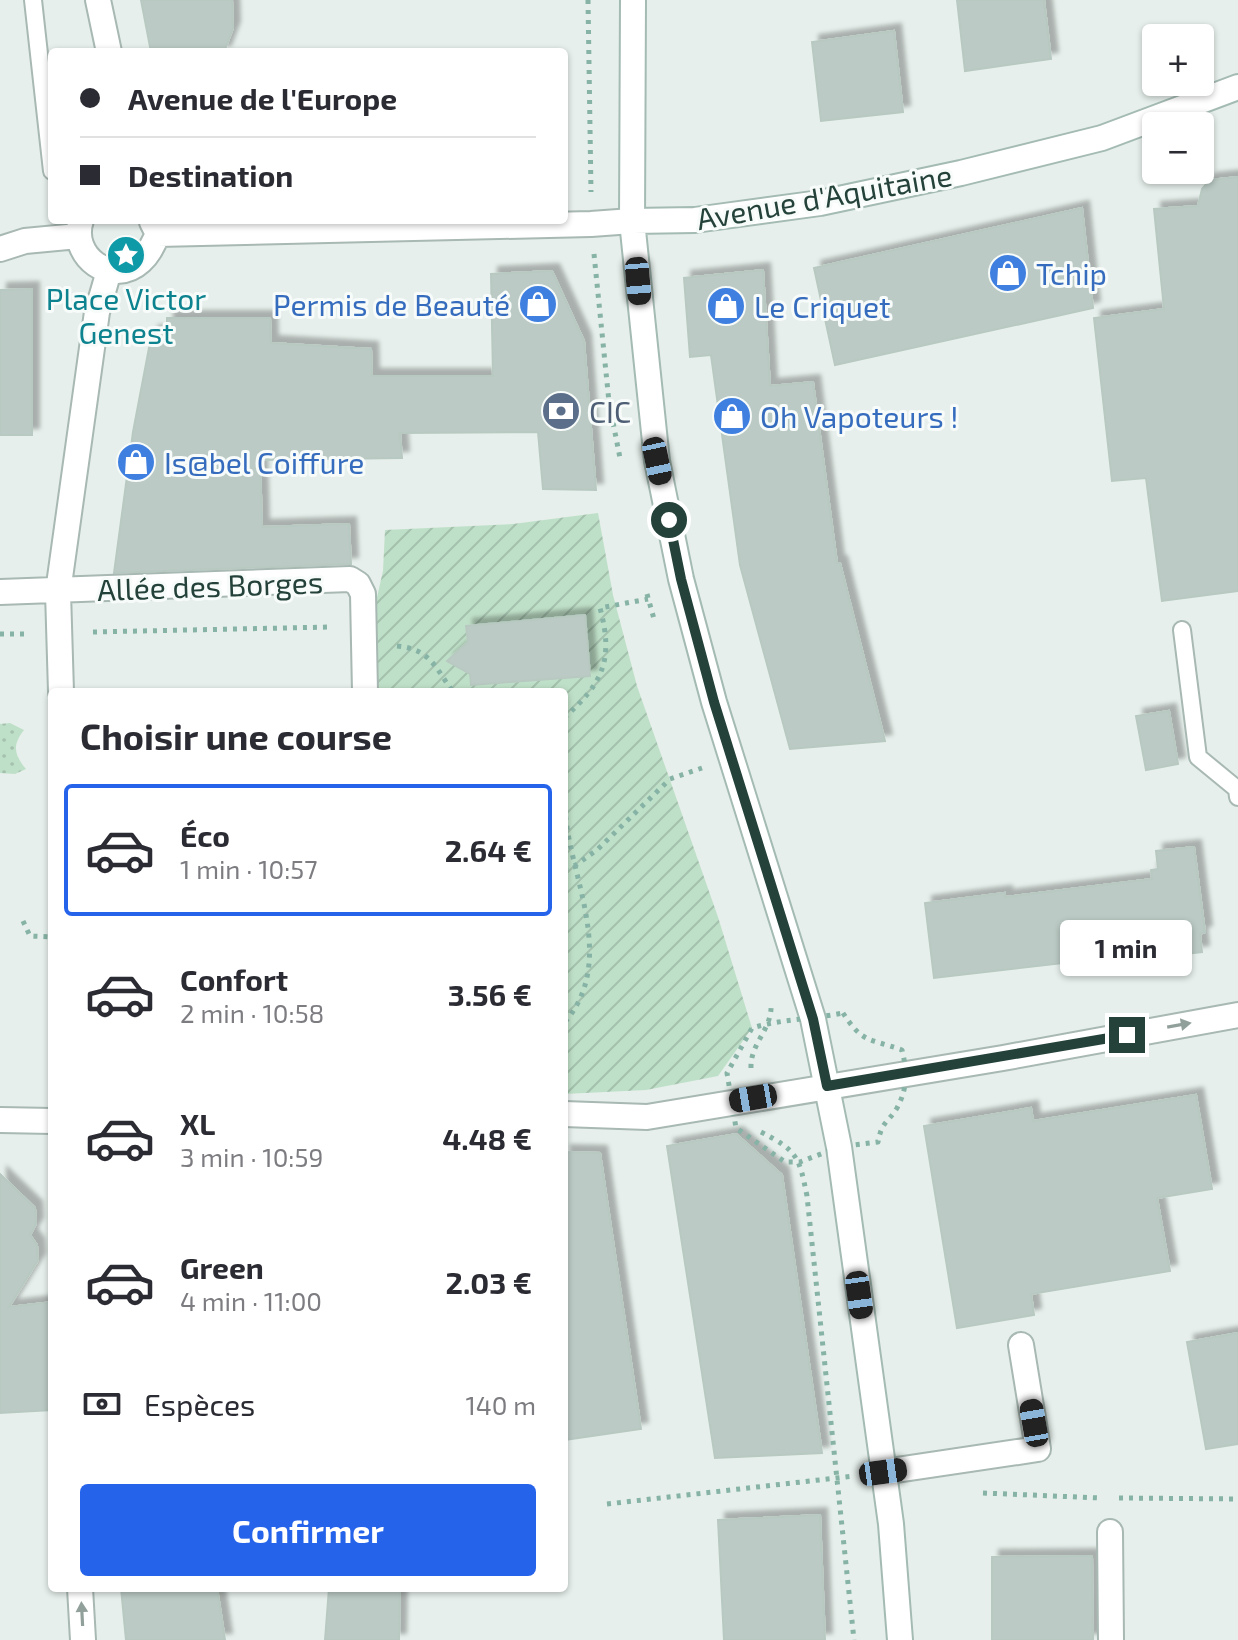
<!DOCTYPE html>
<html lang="fr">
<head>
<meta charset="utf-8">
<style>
	body { margin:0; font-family:"Exo 2",sans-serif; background:#f2f2f3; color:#2b2b33; height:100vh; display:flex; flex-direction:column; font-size:30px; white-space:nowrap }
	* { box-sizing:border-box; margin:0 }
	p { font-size:26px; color:#7c7c81 }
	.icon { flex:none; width:44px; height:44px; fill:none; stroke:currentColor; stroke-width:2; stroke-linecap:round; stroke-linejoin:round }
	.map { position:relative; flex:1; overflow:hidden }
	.drawer { position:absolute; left:48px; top:688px; width:520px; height:904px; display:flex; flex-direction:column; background:#fff; border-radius:8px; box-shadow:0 2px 6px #0004 }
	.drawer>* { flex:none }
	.guide { position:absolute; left:48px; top:48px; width:520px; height:176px; border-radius:8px; box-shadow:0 2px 6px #0004; display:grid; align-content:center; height:176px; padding:0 32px; background:#fff }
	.controls { position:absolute; left:1142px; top:24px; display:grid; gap:16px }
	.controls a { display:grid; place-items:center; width:72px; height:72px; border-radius:8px; background:#fff; box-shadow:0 2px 6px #0004; font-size:40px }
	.end { position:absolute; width:36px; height:36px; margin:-18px; border:10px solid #24423a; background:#fff; box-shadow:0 0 0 4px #fff }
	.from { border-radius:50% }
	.bubble { position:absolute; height:56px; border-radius:8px; background:#fff; box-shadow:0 2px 6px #0004; font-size:26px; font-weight:700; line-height:56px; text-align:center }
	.car { position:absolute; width:24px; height:48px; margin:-24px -12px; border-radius:10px; box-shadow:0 0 6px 2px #0007; background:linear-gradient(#222 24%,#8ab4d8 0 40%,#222 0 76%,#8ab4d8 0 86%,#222 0) }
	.guide b { display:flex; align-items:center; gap:28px; height:76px; font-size:30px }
	.guide b+b { border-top:2px solid #e1e1e2 }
	.guide i { width:20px; height:20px; background:#2b2b33 }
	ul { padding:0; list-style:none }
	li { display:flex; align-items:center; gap:24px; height:132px; margin:0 16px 12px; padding:0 16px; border:4px solid transparent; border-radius:8px }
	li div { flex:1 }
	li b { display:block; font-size:30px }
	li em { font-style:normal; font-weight:700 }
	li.active { border-color:#2563eb }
	li>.icon { width:72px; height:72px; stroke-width:1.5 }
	h2 { padding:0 32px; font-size:36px; line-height:96px }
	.pay { display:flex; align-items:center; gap:20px; height:88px; padding:0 32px; font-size:30px }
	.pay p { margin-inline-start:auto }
	.primary-button { display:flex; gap:16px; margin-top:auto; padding:16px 32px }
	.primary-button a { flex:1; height:92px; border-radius:8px; background:#2563eb; color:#fff; font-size:32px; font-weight:700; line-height:92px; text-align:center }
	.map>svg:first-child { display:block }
	.grass { fill:url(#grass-dots) }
	.garden { fill:url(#garden-furrows) }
	.building { fill:#bbcac4; stroke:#b8c9c2; stroke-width:2; filter:url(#shadow) }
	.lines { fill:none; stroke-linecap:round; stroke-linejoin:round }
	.lane-casing { stroke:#a8b8b2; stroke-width:20 }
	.street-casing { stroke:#a8b8b2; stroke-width:28 }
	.secondary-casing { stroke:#a4bbb3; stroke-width:28 }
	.path { stroke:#86b3a5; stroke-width:5; stroke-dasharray:4 6; stroke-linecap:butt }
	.lane { stroke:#fff; stroke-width:16 }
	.street { stroke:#fff; stroke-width:24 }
	.secondary { stroke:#fff; stroke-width:24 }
	.oneway { fill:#92a09c }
	.route { stroke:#24423a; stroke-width:10 }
	.labels { text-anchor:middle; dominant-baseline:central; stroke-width:6; stroke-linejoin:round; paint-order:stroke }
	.street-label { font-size:30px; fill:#24423a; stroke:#f7fbf9 }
	.shop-label { font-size:30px; fill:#366cbe; stroke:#f7fbf9; text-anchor:start }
	.culture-label { font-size:30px; fill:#0d838f; stroke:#f7fbf9 }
	.service-label { font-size:30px; fill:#4e5e75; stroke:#f7fbf9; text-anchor:start }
</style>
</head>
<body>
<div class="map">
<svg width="1238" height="1640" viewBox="0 0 1238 1640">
	<defs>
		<pattern id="grass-dots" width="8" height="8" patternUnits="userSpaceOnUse" patternTransform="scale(2)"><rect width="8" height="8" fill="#bfe0c8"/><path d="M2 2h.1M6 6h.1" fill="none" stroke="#a4c1ad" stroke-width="1.8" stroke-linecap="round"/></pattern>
		<pattern id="garden-furrows" width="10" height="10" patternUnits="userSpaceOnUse" patternTransform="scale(2)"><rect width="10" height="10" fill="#bfe0c8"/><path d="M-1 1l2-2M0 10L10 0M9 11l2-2" fill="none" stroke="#a4c1ad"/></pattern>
		<filter id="shadow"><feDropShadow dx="7" dy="-7" stdDeviation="2" flood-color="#0004"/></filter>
	</defs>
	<rect width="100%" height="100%" fill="#e6efeb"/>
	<path class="grass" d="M 10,723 L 24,730 C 12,745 14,755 26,769 L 15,774 L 0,773 L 0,724 Z"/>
	<path class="garden" d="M 598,513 L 613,595 L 637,686 L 718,917 L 752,1028 L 718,1076 L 646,1090 L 564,1094 L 564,692 L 372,692 L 372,619 L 383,571 L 385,530 L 513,524 Z"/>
	<path class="building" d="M 141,0 L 232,0 L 233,28 L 224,52 L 151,52 Z
		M 957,0 L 1044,0 L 1051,59 L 965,71 Z
		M 894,31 L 903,112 L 821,121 L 812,42 Z
		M 1238,177 L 1238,591 L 1162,601 L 1146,478 L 1112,481 L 1094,318 L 1164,309 L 1154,209 L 1198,206 L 1202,189 L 1210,180 Z
		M 1082,208 L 1093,308 L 835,365 L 814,268 Z
		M 763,270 L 770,386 L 813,382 L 837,563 L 840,563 L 885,741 L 790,749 L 740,565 L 711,355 L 690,357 L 684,278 Z
		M 552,271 L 584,341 L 596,490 L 543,489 L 538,432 L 400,433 L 402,458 L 260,460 L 262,527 L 349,524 L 351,564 L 114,573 L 133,432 L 152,332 L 167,334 L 167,318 L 270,318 L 271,343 L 371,349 L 372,376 L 493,376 L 491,274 Z
		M 32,289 L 32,435 L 0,435 L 0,290 Z
		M 585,615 L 590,676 L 471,685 L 470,674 L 447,661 L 468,642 L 466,626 Z
		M 1169,711 L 1178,764 L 1146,770 L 1136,716 Z
		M 1194,847 L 1205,932 L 1200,934 L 1202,952 L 1063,967 L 1063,963 L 934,978 L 925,903 L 1005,893 L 1005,897 L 1152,879 L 1151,870 L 1158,869 L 1156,851 Z
		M 1196,1095 L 1212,1189 L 1157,1198 L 1170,1271 L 1031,1294 L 1034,1315 L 957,1328 L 924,1126 L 1031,1108 L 1033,1121 Z
		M 736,1134 L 782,1175 L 822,1453 L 715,1458 L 667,1146 Z
		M 564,1152 L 600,1153 L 641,1429 L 564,1440 Z
		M 0,1174 L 35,1208 L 36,1224 L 30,1235 L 37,1245 L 38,1260 L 9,1307 L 52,1302 L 52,1410 L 0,1413 Z
		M 1238,1333 L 1238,1444 L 1206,1449 L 1187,1342 Z
		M 820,1515 L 825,1640 L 724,1640 L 718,1520 Z
		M 1092,1556 L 1093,1640 L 992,1640 L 992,1557 Z
		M 121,1588 L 217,1588 L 225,1640 L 126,1640 Z
		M 329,1588 L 400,1588 L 399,1640 L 325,1640 Z"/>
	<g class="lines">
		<g class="lane-casing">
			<path id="lane" d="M 33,0 L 52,171
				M 1182,630 L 1198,757 L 1237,789 L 1238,797"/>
		</g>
		<g class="street-casing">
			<path id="street" d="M 98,0 L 109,52
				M 81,220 C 69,256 112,288 141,261 C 149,254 153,244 158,234 L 152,222
				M 158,234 L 591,224 L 632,221
				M 0,249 L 25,241 L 78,236
				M 0,592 L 350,579 L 358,584 L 363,594 L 365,692
				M 61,692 L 58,592 L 97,312 L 109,271
				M 564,1114 L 647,1117 L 1003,1058 L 1238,1015
				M 0,1120 L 52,1121
				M 883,1472 L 1038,1449 L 1021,1345
				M 1110,1532 L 1111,1640
				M 80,1588 L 83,1640"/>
		</g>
		<g class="secondary-casing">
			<path id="secondary" d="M 633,0 L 632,221 L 657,461 L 681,579 L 714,702 L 813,1019 L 839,1147 L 891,1524 L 900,1640
				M 632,221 L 695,220 L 820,203 L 961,173 L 1102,138 L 1238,87"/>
		</g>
		<path class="path" d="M 588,0 L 591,192
			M 594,254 L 609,402 L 620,458
			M 647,594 L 654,619
			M 93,632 L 331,627
			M 0,634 L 27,634
			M 397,646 C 430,649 435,667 453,692
			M 564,718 C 603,683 614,660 600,608 L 648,599
			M 564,796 C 565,810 566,825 569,839 C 581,899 611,970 564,1023
			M 564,868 L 576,865 L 598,849 L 670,779 L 702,768
			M 23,921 L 30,936 L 52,937
			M 843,1013 C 863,1044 869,1038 902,1050 C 907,1070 908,1088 897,1108 C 887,1124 882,1121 878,1142 L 839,1147 L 800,1162 L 785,1162 L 736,1128 L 727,1073 L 752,1028 C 781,1019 813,1019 843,1013 Z
			M 751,1068 C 750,1043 773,1029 771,1003
			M 761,1132 C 798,1151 799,1157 807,1196 L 854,1640
			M 983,1493 L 1101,1498
			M 1119,1498 L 1238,1499
			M 607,1504 L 854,1476"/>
		<use href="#lane" class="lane"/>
		<use href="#street" class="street"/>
		<use href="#secondary" class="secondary"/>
	</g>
	<defs><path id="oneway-solid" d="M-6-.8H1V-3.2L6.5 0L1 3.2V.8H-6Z" transform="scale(2)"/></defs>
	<g class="oneway">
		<use href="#oneway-solid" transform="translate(1179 1025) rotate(-10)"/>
		<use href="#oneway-solid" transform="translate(82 1614) rotate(-93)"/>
	</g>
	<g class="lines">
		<path class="route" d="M 669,520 L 681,579 L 714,702 L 813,1019 L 827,1086 L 1127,1035"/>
	</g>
	<defs>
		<g id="sight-disc" transform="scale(2)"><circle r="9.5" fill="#0f9aa8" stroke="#f7fbf9"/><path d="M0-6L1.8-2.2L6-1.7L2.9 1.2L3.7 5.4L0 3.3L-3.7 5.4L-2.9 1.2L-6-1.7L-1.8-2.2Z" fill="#fff"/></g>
		<g id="shop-disc" transform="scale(2)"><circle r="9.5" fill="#3f7fe0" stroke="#f7fbf9"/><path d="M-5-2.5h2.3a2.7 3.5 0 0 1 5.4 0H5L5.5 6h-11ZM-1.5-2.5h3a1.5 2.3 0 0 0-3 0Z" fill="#fff"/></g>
		<g id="bank-disc" transform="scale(2)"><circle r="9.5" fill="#5c6f8a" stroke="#f7fbf9"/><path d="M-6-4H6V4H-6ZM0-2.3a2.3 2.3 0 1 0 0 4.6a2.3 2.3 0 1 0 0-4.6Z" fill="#fff"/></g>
	</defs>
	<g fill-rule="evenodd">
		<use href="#sight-disc" x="126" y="255"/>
		<use href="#shop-disc" x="1008" y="273"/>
		<use href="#shop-disc" x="538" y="304"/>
		<use href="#shop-disc" x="726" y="306"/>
		<use href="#bank-disc" x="561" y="411"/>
		<use href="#shop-disc" x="732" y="416"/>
		<use href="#shop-disc" x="136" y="462"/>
	</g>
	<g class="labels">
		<g class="street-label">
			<text transform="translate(824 196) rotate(-10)">Avenue d'Aquitaine</text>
			<text transform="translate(210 585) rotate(-2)">Allée des Borges</text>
		</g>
		<g class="shop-label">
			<text x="1036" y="273">Tchip</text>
			<text x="510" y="304" text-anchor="end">Permis de Beauté</text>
			<text x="754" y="306">Le Criquet</text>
			<text x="760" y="416">Oh Vapoteurs !</text>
			<text x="164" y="462">Is@bel Coiffure</text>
		</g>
		<g class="culture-label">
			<text x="126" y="298">Place Victor<tspan x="126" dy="34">Genest</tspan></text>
		</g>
		<g class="service-label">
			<text x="589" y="411">CIC</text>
		</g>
	</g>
</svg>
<div class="controls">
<a>+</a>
<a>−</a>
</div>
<i class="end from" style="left:669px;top:520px"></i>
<i class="end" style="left:1127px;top:1035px"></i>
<div class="bubble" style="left:1060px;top:920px;width:132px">1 min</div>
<i class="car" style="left:638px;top:281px;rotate:175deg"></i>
<i class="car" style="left:657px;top:461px;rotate:168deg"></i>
<i class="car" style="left:753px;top:1098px;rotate:260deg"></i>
<i class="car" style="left:859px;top:1295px;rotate:172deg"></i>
<i class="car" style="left:1034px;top:1423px;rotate:350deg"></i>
<i class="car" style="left:883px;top:1472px;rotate:82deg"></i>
<div class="guide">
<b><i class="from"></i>Avenue de l'Europe</b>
<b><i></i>Destination</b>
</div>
<section class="drawer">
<h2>Choisir une course</h2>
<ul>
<li class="active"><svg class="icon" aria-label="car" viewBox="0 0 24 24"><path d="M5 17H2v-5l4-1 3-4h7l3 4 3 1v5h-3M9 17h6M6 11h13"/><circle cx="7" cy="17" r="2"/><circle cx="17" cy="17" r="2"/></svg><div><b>Éco</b><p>1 min · 10:57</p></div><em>2.64 €</em></li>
<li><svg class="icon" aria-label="car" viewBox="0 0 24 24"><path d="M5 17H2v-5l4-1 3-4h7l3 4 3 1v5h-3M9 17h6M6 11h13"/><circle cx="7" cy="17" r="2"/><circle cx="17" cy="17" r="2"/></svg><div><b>Confort</b><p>2 min · 10:58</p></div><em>3.56 €</em></li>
<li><svg class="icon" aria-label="car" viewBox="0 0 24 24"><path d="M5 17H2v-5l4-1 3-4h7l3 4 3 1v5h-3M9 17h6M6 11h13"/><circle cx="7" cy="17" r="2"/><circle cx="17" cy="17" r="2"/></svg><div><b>XL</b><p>3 min · 10:59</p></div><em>4.48 €</em></li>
<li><svg class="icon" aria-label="car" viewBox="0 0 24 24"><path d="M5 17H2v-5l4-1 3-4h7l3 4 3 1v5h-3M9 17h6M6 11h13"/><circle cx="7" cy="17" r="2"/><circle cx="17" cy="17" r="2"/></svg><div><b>Green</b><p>4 min · 11:00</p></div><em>2.03 €</em></li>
</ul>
<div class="pay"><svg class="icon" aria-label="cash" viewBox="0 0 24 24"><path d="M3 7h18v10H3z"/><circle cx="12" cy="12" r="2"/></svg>Espèces<p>140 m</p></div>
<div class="primary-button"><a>Confirmer</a></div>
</section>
</div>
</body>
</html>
